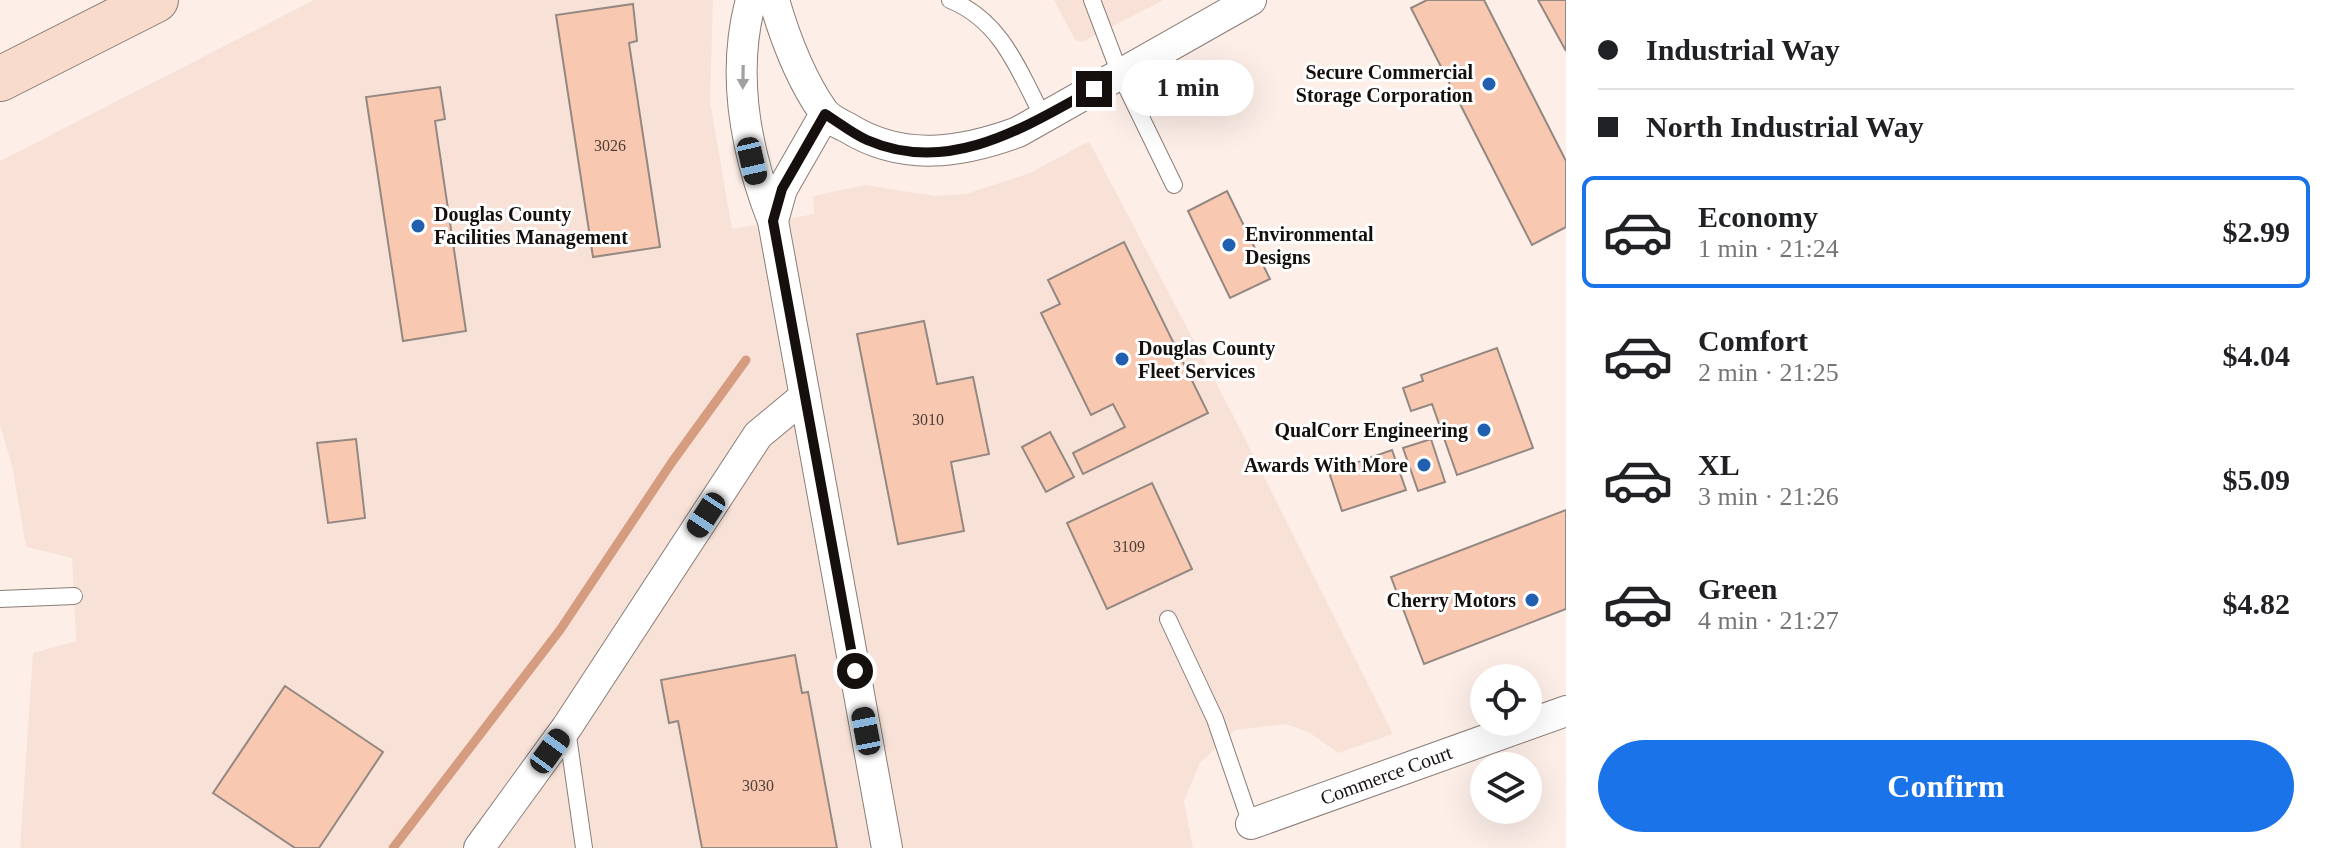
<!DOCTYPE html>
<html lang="en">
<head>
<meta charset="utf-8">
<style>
	body { margin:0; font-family:"Times New Roman",serif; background:#f6f6f6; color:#202124; height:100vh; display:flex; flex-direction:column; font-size:30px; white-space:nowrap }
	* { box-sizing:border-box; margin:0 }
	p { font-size:26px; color:#757577 }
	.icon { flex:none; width:44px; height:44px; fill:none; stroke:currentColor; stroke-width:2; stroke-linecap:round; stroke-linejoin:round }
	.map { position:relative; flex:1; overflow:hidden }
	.details { display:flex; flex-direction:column; background:#fff; width:760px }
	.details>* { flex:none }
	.hud { display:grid; align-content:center; height:176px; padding:0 32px; background:#fff }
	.controls { position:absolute; left:1470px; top:664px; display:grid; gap:16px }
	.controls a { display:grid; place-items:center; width:72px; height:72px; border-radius:50%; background:#fff; box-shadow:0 8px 32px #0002; font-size:40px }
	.end { position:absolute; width:36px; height:36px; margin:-18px; border:10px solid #15100e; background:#fff; box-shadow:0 0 0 4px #fff }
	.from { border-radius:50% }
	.bubble { position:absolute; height:56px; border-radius:28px; background:#fff; box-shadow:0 8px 32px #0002; font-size:26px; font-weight:600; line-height:56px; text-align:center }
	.car { position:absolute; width:24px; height:48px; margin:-24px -12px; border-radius:10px; box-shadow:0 0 6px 2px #0007; background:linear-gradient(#222 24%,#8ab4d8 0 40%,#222 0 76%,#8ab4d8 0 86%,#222 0) }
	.hud b { display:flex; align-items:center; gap:28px; height:76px; font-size:30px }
	.hud b+b { border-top:2px solid #e0e0e0 }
	.hud i { width:20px; height:20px; background:#202124 }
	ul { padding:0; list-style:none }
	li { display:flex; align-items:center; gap:24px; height:112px; margin:0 16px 12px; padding:0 16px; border:4px solid transparent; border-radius:12px }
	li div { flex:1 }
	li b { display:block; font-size:30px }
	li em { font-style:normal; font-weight:600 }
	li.current { border-color:#1a73e8 }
	li>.icon { width:72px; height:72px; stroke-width:1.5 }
	.cta { display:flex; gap:16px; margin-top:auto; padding:16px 32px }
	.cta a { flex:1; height:92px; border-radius:48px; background:#1a73e8; color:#fff; font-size:32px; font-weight:600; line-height:92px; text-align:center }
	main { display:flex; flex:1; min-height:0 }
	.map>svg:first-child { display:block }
	.built { fill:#f8e2d8 }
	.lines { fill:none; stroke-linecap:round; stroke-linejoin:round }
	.stream { stroke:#d69c80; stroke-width:9 }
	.building { fill:#f9c8b1; stroke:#948882; stroke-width:2 }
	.lane-casing { stroke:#897d77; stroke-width:18 }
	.street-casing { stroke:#897d77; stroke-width:32 }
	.secondary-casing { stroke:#897d77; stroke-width:46 }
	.lane { stroke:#fff; stroke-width:16 }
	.street { stroke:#fff; stroke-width:30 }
	.secondary { stroke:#f9dbcb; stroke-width:44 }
	.oneway { fill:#a19f9f }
	.route { stroke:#15100e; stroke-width:10 }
	.poi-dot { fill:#2160b1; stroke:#fff; stroke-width:3 }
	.labels { text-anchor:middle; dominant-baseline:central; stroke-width:6; stroke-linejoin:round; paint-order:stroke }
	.number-label { font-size:16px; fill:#4e3e37 }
	.poi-label { font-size:20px; font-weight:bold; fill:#15100e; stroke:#fff; text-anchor:end }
	.street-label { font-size:20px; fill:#15100e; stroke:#fff }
</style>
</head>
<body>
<main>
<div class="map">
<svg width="1566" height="848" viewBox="0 0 1566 848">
	<rect width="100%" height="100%" fill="#fdefe8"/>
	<path class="built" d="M 314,0 L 713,0 L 710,101 L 732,229 L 814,214 L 813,196 L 865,185 L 935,196 L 966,194 L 1030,173 L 1089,141 L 1235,419 L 1393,734 L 1338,753 L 1310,733 L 1286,724 L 1235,730 L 1200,763 L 1184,801 L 1193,848 L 20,848 L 33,653 L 76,641 L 72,558 L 26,547 L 12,466 L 0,425 L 0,161 Z
		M 1054,0 L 1164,0 L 1082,42 L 1075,40 Z"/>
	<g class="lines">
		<path class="stream" d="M 393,848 L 560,630 L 672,462 L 746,360"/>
	</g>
	<path class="building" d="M 1427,0 L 1484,0 L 1566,161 L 1566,227 L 1532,245 L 1411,8 Z
		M 1427,0 L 1484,0 L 1566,161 L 1566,227 L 1532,245 L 1411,8 Z
		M 1538,0 L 1566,0 L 1566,51 Z
		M 1538,0 L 1566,0 L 1566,51 Z
		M 633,4 L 637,41 L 629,43 L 660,247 L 593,257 L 556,15 Z
		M 440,87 L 445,119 L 435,121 L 466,331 L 403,341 L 366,97 Z
		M 1227,191 L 1270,279 L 1230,298 L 1188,211 Z
		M 1124,242 L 1208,413 L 1083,474 L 1073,453 L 1125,427 L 1113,404 L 1091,415 L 1041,313 L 1060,304 L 1048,280 Z
		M 924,321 L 937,384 L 973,377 L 989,454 L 951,462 L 964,531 L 898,544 L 857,334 Z
		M 1497,348 L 1533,448 L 1457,475 L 1432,404 L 1411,411 L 1403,388 L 1423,381 L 1421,375 Z
		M 1050,432 L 1074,477 L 1046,492 L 1022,447 Z
		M 356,439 L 365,518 L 328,523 L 317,443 Z
		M 1431,439 L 1445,482 L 1418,491 L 1403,448 Z
		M 1392,450 L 1406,490 L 1342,511 L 1329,472 Z
		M 1152,483 L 1192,569 L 1107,609 L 1067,523 Z
		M 1566,510 L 1566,609 L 1424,664 L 1391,577 Z
		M 795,655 L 802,693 L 808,692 L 837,848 L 702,848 L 678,721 L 669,723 L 661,680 Z
		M 285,686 L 383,752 L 319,848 L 295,848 L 213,793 Z"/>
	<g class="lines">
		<g class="lane-casing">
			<path id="lane" d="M 950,0 C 1002,21 1019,71 1043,117
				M 1092,0 L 1120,74 L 1174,185
				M 0,599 L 74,596
				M 1168,619 L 1215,719 L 1251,824
				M 567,729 L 584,848"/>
		</g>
		<g class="street-casing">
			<path id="street" d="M 751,0 C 731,73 746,152 773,221
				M 774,0 C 785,38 800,78 823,111 C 829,119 840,124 848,128 C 903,162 961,153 1018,132 L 1251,0
				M 825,114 L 782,189 L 773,221 L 887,848
				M 1251,824 L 1566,711
				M 479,848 L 567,727 L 758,435 L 805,396"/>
		</g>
		<g class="secondary-casing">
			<path id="secondary" d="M 0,79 L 156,0"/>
		</g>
		<use href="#lane" class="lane"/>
		<use href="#street" class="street"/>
		<use href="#secondary" class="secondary"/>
	</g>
	<defs><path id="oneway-solid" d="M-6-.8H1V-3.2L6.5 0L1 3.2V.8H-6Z" transform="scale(2)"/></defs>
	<use class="oneway" href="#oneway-solid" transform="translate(743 77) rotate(91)"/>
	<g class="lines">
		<path class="route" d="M 855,671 L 773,221 L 782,189 L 825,114 C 838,122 853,134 867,140 C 949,176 1025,127 1094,89"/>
	</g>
	<g class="poi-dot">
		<circle cx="1489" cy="84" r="8"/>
		<circle cx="418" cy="226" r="8"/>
		<circle cx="1229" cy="245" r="8"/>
		<circle cx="1122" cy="359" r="8"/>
		<circle cx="1484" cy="430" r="8"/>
		<circle cx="1424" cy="465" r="8"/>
		<circle cx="1532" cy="600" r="8"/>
	</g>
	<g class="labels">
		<g class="number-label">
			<text x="610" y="145">3026</text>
			<text x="928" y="419">3010</text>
			<text x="1129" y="546">3109</text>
			<text x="758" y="785">3030</text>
		</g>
		<g class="poi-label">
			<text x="1473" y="72">Secure Commercial<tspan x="1473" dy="23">Storage Corporation</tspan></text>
			<text x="434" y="214" text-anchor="start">Douglas County<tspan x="434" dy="23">Facilities Management</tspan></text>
			<text x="1245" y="234" text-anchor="start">Environmental<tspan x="1245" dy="23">Designs</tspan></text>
			<text x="1138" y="348" text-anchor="start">Douglas County<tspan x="1138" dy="23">Fleet Services</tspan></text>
			<text x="1468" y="430">QualCorr Engineering</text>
			<text x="1408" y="465">Awards With More</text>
			<text x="1516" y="600">Cherry Motors</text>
		</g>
		<g class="street-label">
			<text transform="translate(1386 775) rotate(-20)">Commerce Court</text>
		</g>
	</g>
</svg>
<div class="controls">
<a><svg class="icon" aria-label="locate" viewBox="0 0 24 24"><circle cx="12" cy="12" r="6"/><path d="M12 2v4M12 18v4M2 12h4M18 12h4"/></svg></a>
<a><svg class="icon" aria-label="layers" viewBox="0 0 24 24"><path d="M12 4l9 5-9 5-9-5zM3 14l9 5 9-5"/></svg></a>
</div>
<i class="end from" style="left:855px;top:671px"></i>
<i class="end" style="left:1094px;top:89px"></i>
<div class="bubble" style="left:1122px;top:60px;width:132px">1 min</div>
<i class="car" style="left:752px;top:161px;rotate:167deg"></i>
<i class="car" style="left:706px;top:515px;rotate:213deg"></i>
<i class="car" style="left:866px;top:731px;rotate:349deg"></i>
<i class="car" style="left:550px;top:751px;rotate:36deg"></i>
</div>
<section class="details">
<div class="hud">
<b><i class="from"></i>Industrial Way</b>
<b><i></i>North Industrial Way</b>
</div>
<ul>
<li class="current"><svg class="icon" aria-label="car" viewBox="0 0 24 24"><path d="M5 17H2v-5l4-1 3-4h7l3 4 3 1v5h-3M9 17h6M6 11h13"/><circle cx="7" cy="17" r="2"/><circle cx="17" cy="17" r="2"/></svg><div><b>Economy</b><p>1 min · 21:24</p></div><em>$2.99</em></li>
<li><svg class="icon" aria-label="car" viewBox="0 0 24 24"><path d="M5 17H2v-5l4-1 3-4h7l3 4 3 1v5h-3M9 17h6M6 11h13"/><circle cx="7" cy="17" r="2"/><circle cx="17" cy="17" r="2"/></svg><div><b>Comfort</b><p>2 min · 21:25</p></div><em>$4.04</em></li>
<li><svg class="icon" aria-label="car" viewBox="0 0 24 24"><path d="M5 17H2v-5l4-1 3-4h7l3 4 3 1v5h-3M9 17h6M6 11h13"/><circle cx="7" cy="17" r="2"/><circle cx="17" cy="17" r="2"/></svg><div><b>XL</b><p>3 min · 21:26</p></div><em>$5.09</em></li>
<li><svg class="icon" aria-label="car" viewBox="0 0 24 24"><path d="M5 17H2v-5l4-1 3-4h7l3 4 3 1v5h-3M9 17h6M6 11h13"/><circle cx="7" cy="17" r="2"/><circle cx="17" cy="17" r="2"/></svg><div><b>Green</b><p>4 min · 21:27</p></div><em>$4.82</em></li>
</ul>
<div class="cta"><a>Confirm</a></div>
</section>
</main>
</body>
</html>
